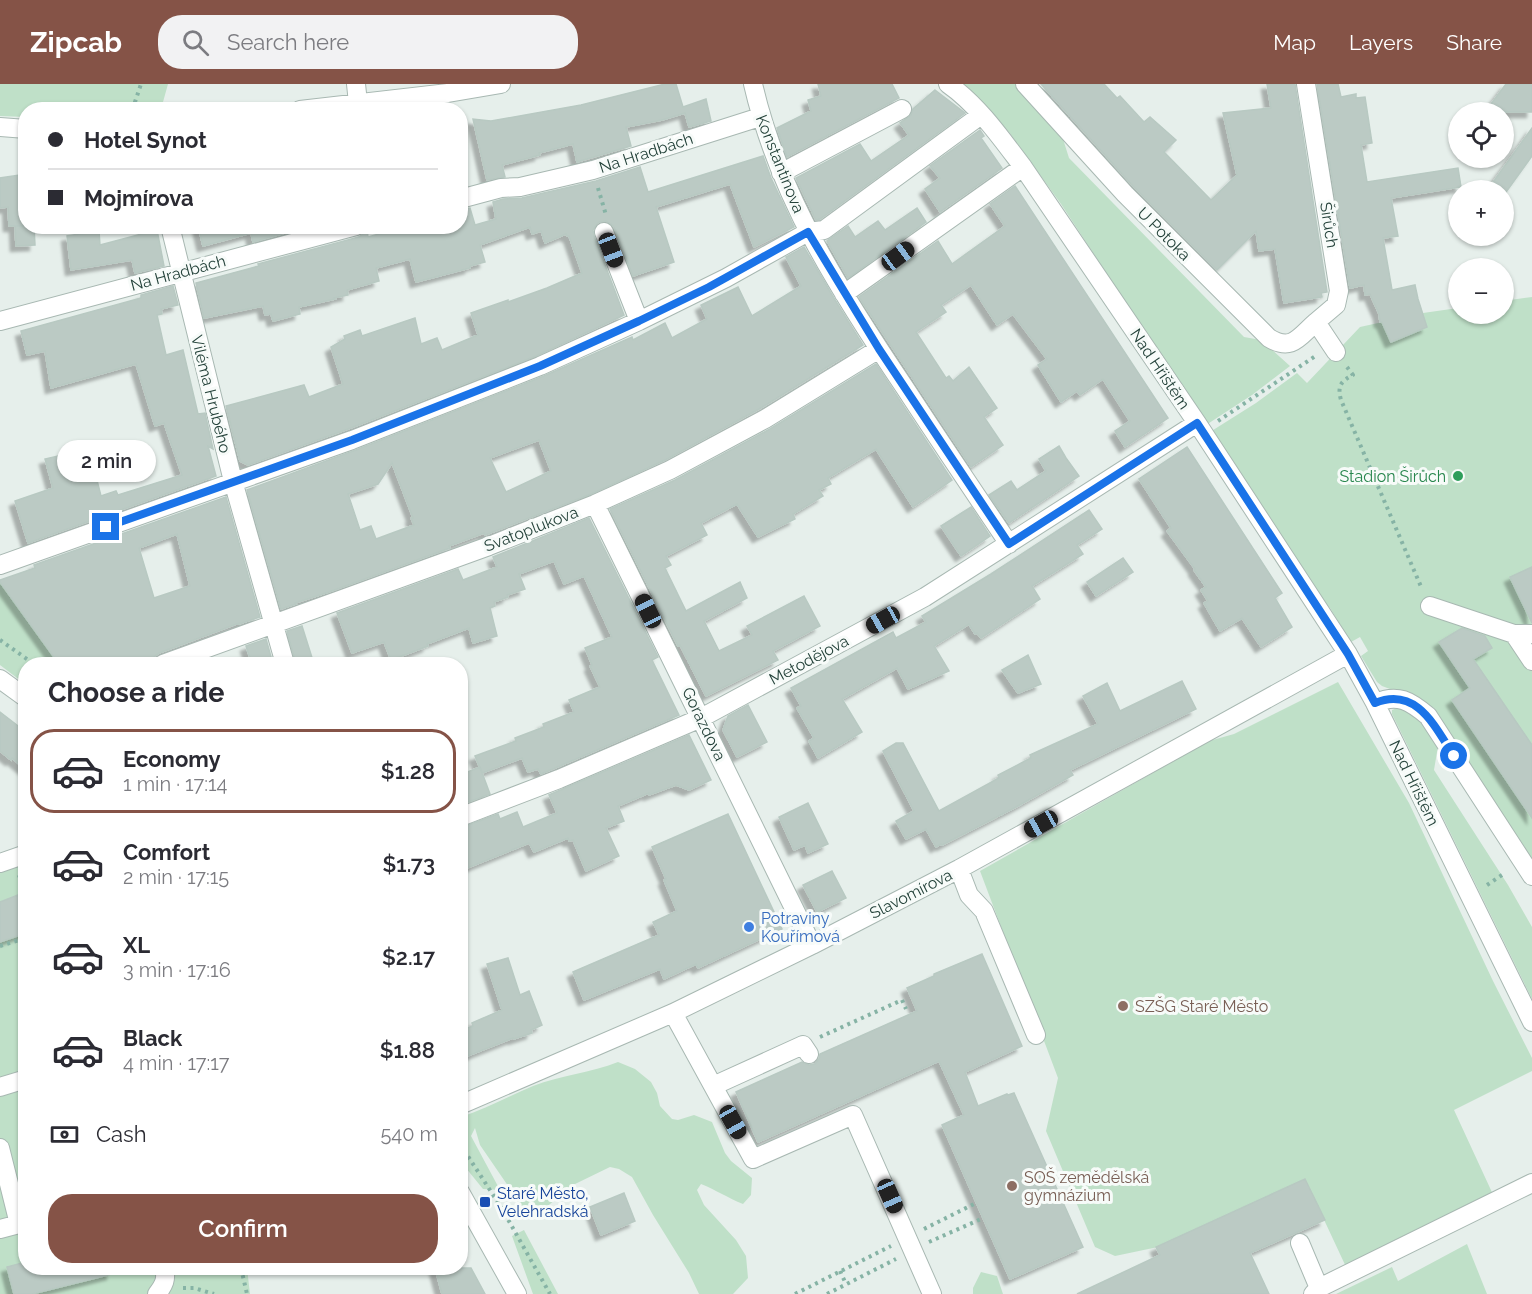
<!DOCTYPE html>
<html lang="en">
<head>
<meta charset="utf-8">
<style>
	body { margin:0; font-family:Raleway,sans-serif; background:#f2f2f3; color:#2b2b33; height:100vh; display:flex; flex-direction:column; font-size:22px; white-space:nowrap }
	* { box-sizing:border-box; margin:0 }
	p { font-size:20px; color:#7c7c81 }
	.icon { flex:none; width:33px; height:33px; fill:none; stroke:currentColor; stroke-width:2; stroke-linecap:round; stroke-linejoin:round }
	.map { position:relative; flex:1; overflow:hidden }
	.side { position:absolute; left:18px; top:573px; width:450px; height:618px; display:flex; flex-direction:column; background:#fff; border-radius:24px; box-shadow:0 2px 4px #0004 }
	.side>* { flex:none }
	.top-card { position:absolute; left:18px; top:18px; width:450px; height:132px; border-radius:24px; box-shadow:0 2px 4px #0004; display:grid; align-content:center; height:132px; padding:0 30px; background:#fff }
	.fabs { position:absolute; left:1448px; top:18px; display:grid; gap:12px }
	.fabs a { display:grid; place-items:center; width:66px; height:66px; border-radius:50%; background:#fff; box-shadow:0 2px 4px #0004; font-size:30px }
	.end { position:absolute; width:27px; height:27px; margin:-14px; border:8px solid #1a73e8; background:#fff; box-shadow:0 0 0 3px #fff }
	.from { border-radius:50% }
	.bubble { position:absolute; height:42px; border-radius:21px; background:#fff; box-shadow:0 2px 4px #0004; font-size:20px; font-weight:600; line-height:42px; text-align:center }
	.car { position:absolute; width:18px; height:36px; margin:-18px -9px; border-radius:8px; box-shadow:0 0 4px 2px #0007; background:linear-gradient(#222 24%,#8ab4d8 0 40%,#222 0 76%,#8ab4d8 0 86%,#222 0) }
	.top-card b { display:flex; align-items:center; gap:21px; height:57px; font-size:22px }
	.top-card b+b { border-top:2px solid #e1e1e2 }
	.top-card i { width:15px; height:15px; background:#2b2b33 }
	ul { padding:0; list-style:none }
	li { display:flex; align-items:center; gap:18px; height:84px; margin:0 12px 9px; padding:0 18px; border:3px solid transparent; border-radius:24px }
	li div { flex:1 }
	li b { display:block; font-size:22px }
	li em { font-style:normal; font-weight:600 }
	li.selected { border-color:#855347 }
	li>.icon { width:54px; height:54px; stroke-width:1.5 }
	h2 { padding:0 30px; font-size:27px; line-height:72px }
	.pay { display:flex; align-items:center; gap:15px; height:66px; padding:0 30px; font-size:22px }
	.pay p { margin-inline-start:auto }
	.primary-button { display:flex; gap:12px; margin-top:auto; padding:12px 30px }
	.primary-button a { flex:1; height:69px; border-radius:24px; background:#855347; color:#fff; font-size:24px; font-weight:600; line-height:69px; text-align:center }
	header { display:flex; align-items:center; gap:36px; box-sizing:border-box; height:84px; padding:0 30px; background:#855347; color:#fff }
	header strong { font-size:28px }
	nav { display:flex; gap:33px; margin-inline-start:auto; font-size:21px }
	.search { width:420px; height:54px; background:#f2f2f3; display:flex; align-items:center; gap:15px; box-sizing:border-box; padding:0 21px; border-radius:24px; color:#7c7c81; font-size:22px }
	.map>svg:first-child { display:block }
	.green { fill:#bfe0c8 }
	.building { fill:#bbcac4; stroke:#b8c9c2; stroke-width:1.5; fill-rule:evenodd; filter:url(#shadow) }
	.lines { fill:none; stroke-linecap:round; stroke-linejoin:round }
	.minor-casing { stroke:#a8b8b2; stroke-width:20 }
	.path { stroke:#86b3a5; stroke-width:4; stroke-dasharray:3 4.5; stroke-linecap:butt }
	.minor { stroke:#fff; stroke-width:18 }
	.route { stroke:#1a73e8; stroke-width:8 }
	.leisure-dot { fill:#2e9e5b; stroke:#f7fbf9; stroke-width:2 }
	.shop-dot { fill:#3f7fe0; stroke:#f7fbf9; stroke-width:2 }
	.education-dot { fill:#8d6e63; stroke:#f7fbf9; stroke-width:2 }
	.transit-dot { fill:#1a4fb4; stroke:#f7fbf9; stroke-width:2 }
	.labels { text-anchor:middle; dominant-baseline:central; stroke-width:6; stroke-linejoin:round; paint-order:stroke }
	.street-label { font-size:16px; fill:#24423a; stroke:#f7fbf9 }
	.leisure-label { font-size:16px; fill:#27864d; stroke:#f7fbf9; text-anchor:end }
	.shop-label { font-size:16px; fill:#366cbe; stroke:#f7fbf9; text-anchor:start }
	.education-label { font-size:16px; fill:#785e54; stroke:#f7fbf9; text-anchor:start }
	.transit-label { font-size:16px; fill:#164399; stroke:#f7fbf9; text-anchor:start }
</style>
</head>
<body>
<header>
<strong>Zipcab</strong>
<div class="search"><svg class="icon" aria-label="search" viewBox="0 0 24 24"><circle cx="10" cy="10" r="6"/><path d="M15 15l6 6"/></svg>Search here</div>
<nav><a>Map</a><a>Layers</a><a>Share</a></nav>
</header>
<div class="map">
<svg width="1532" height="1210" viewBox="0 0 1532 1210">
	<defs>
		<filter id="shadow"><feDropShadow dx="-5.5" dy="5.5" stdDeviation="1.5" flood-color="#0004"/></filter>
	</defs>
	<rect width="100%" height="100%" fill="#e6efeb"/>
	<path class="green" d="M 0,0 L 168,0 L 163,18 L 163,25 L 26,26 L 25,33 L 0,32 Z
		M 958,0 L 1015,0 L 1063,55 L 1069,74 L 1244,253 L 1261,256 L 1290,282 L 1252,311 L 1206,341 L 1061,120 L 1009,48 Z
		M 1532,213 L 1532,777 L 1434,624 L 1422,617 L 1382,602 L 1377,598 L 1361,572 L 1368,567 L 1360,553 L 1351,558 L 1330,524 L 1313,506 L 1210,348 L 1256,319 L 1297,289 L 1307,299 L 1360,243 L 1423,229 L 1458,224 L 1458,230 L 1503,230 L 1503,217 Z
		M 0,495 L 62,580 L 26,580 L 25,600 L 0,581 Z
		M 1338,598 L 1409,719 L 1493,897 L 1532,974 L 1532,987 L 1454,1026 L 1496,1117 L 1347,1185 L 1305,1095 L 1270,1112 L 1158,1163 L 1115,1172 L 1095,1163 L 1046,1047 L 1058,994 L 980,787 L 1209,657 L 1234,650 Z
		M 1397,624 C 1417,628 1427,645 1438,662 L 1434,686 L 1508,801 L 1532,843 L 1532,915 L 1392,630 L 1392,626 Z
		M 25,770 L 26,1184 L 247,1184 L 250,1210 L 0,1210 L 0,779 Z
		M 618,978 L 635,985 L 651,998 L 657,1009 L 660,1022 L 672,1035 L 678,1036 L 694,1031 L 712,1038 L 725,1069 L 731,1077 L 752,1094 L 751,1111 L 743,1120 C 728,1114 716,1106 701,1100 L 697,1106 L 704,1121 L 736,1156 L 746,1172 L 748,1194 L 733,1210 L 699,1210 L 689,1189 L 653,1131 L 632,1093 L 619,1085 L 610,1083 L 573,1101 L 538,1130 L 522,1128 L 513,1109 L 480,1061 L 475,1044 L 471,1052 L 500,1106 L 483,1105 L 461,1078 L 461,1033 C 485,1025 509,1012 533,1002 C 561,991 591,989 618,978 Z
		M 524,1146 L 558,1210 L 533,1210 L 512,1152 Z
		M 1467,1160 L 1487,1210 L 1336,1210 L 1392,1183 L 1398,1197 Z
		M 981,1188 L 997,1192 L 1003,1210 L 973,1210 L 973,1204 Z"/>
	<path class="building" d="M 665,0 L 676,0 L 683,23 L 706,15 L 711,37 L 689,43 L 685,29 L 662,36 L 626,43 L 631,62 L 577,78 L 573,60 L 539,69 L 540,71 L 502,81 L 505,93 L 487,96 L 473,35 L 491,37 L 581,21 Z
		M 818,0 L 892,0 L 899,14 L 787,73 L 777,44 L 811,27 L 808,16 L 821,12 Z
		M 1041,0 L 1104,0 L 1117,14 L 1120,12 L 1144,38 L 1150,33 L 1176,56 L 1164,68 L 1211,116 L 1237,91 L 1223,29 L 1271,24 L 1267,0 L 1295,0 L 1327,208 L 1321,209 L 1322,213 L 1284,219 L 1275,165 L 1259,167 L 1256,147 L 1217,186 L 1133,102 Z
		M 1317,0 L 1338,0 L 1341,13 L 1356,10 L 1356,14 L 1365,13 L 1372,59 L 1361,61 L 1367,98 L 1458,84 L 1461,103 L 1391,114 L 1398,152 L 1383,154 L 1392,206 L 1415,201 L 1418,215 L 1427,243 L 1391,258 L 1382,238 L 1380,238 L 1379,230 L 1370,210 L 1365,211 L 1364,201 L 1350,204 Z
		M 1506,0 L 1532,0 L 1532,28 L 1485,28 Z
		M 935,6 L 965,29 L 820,135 L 816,136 L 796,94 L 860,60 L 871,77 L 909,51 L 900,39 L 911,31 L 913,25 Z
		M 1532,44 L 1532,72 L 1504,111 L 1503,106 L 1499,106 L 1491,101 Z
		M 980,46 L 984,52 L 981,54 L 1002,84 L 940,128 L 925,105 L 940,94 L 930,82 Z
		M 763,72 L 771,94 L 794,143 L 754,163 L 730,100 L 656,123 L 674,178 L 633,192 L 614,143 L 611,140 L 606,137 L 599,138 L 596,141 L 593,146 L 594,152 L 624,231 L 536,272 L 348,345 L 248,381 L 240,377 L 226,322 L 304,301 L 309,313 L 343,300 L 331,263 L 345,255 L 344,252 L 360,246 L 362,252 L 415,234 L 421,260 L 437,254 L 442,266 L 478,251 L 471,229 L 508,216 L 508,218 L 547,204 L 582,189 L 569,152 L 567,152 L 566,150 L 545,159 L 541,147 L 532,150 L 530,143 L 480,161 L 485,178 L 470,182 L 470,184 L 416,198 L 410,175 L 376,184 L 379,197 L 347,206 L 348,211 L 334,214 L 335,215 L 299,223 L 300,230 L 273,237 L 271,230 L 265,231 L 263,222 L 204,234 L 196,199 L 259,182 L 258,180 L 359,153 L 363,150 L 367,145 L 368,153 L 408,142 L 460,142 L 460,126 L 470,124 L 475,141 L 496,135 L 493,118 L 503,115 L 522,114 L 596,97 L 640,83 L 648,108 Z
		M 26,90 L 26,142 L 9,142 L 8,123 L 0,124 L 0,94 Z
		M 1015,102 L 1168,334 L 1125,363 L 1115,347 L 1130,337 L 1103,295 L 1080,311 L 1077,307 L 1061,318 L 1038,281 L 1047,275 L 1013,230 L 997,241 L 971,201 L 941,221 L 946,228 L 916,248 L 946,294 L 949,292 L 953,297 L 969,283 L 997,324 L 984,333 L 1003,361 L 971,383 L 859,213 L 938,157 L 952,180 L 1005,142 L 990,120 Z
		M 917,124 L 926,138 L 848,194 L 827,157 L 848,142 L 855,153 L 878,137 L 885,146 Z
		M 15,142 L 34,142 L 35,161 L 16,162 Z
		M 198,142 L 310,142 L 253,158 L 251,149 L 203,162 Z
		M 157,146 L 164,182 L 135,189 L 132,176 L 71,186 L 67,152 L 99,147 L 100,161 Z
		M 804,163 L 835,216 L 863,261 L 759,325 L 665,376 L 591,410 L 485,451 L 484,449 L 449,462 L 450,464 L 329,508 L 295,519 L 296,520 L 281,525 L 247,406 L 356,366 L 544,292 L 632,253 L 633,256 L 665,239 L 672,254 L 707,235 L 701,221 L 738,203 L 752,232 L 801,202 L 786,173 ZM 539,356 L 551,387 L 506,408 L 490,374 ZM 392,379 L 413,434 L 411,434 L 414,441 L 376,455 L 371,442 L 360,446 L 348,410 L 378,400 Z
		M 173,202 L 178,221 L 161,225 L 162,230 L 157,231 L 166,271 L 183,266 L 198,330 L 205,329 L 213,365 L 208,362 L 216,392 L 28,459 L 15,417 L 53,404 L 45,375 L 89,365 L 101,412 L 116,407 L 118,411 L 182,391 L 164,339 L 155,342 L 136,280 L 51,304 L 45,267 L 27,271 L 21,247 L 141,214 L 141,211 Z
		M 876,280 L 952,396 L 913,423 L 876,365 L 828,394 L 831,400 L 819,406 L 823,412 L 793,430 L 795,435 L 758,453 L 737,420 L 701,439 L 707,451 L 666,472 L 671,481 L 665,484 L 686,527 L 740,498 L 747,514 L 704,537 L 719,567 L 752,551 L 747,542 L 804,512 L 820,542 L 773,567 L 778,576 L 706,612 L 680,561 L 678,562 L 610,425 L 675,396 L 770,345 Z
		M 1059,362 L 1066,374 L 1079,392 L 1009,439 L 989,411 L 1011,397 L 1017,406 L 1046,387 L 1039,375 Z
		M 1187,363 L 1282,509 L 1275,514 L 1292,543 L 1261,563 L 1242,534 L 1220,547 L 1204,519 L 1208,517 L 1201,506 L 1206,503 L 1194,486 L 1195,485 L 1167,447 L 1171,444 L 1139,395 Z
		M 226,413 L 260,533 L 239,540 L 239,539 L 159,569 L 154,573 L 152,580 L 59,580 L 0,498 L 0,496 L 35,484 L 34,481 ZM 177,450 L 190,502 L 154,514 L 139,464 Z
		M 971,423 L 990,452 L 961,472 L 941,442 Z
		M 1089,426 L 1102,445 L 1077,461 L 1083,470 L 1032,502 L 1040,515 L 981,554 L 977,549 L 975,550 L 969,540 L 934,562 L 949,587 L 908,605 L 897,584 L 842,615 L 862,648 L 818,674 L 809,657 L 814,654 L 797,624 L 801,622 L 791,604 L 893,548 L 896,554 L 926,538 L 922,532 L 991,490 Z
		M 589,434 L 658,573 L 652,576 L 679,631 L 541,690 L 538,685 L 528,688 L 522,674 L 482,689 L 475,672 L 516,657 L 515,654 L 544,643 L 543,640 L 574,628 L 569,616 L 600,603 L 590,582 L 592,581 L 585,564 L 612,553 L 584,492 L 564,500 L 554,477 L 519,490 L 525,505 L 507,511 L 508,513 L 494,518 L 495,522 L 490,524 L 497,552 L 473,559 L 469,544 L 427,560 L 428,562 L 391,576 L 384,558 L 352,569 L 337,529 L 458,485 L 463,496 L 497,483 L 493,473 Z
		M 1123,474 L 1133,488 L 1096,512 L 1087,498 Z
		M 1532,483 L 1532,539 L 1510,493 Z
		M 302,542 L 314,580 L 296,580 L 287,547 Z
		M 1462,544 L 1485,552 L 1492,564 L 1473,575 L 1532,661 L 1532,734 L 1452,616 L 1470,604 L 1439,558 Z
		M 266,555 L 273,580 L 252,580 L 246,562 Z
		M 1028,571 L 1041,600 L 1018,609 L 1002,586 Z
		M 1182,597 L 1196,625 L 1070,686 L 1073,691 L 1016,723 L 942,761 L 941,760 L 936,763 L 926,745 L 906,755 L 896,737 L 914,727 L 883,667 L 896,659 L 903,659 L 939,727 L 999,694 L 998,691 L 1031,674 L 1030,671 L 1098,640 L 1083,612 L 1107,599 L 1120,627 Z
		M 748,621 L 767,658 L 737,673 L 723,646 L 728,632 Z
		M 0,628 L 26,648 L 26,686 L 12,674 L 11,676 L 0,667 Z
		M 689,651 L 711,696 L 689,706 L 676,701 L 649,711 L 649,709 L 618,722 L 624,737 L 606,744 L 619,772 L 586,787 L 573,756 L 569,757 L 568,754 L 534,768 L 529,759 L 460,787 L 460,744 L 498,730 L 500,735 L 517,728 L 523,743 L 557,729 L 549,711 Z
		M 480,683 L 490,710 L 460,721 L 460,691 Z
		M 808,719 L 828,760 L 808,769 L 805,761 L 794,766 L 779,733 Z
		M 728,730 L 782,845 L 698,884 L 696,880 L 664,895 L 660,885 L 584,916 L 573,888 L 659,851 L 653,838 L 677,827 L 664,796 L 666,795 L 652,763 Z
		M 832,787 L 846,814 L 817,828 L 803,801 Z
		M 18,811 L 26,831 L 26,849 L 0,858 L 0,818 Z
		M 982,870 L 1022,962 L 965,988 L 978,1022 L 1007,1010 L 1008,1011 L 1014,1009 L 1083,1163 L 1010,1195 L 942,1041 L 964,1031 L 939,977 L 758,1058 L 736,1008 L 802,978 L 809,981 L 815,980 L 819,975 L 820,970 L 917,927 L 907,904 L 934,892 L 934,890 Z
		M 508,874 L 520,911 L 529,907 L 542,941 L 531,946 L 532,949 L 514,955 L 513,954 L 460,975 L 460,947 L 473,942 L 472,939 L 502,926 L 487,880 Z
		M 1305,1095 L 1325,1136 L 1250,1169 L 1269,1210 L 1077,1210 L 1160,1171 L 1156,1163 Z
		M 624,1109 L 635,1137 L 601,1151 L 590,1123 Z
		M 26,1178 L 26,1184 L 111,1184 L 112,1190 L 32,1210 L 14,1210 L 7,1183 Z
		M 435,1184 L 471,1184 L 485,1210 L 442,1210 Z"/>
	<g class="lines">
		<g class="minor-casing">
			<path id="minor" d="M 356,0 L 358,19
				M 753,0 C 779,113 841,209 905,304 C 939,356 974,408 1009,460
				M 948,0 C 978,21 1001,54 1023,83 L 1197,339 L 1348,570 L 1375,619 L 1532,938
				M 1025,0 L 1125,110 L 1269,254 C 1292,268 1299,253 1316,238
				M 1306,0 L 1339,207 L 1336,221 L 1316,238 L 1336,268
				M 300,26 L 448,9 L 501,0
				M 0,43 L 26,45
				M 781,89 L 902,25
				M 460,115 L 501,104 L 520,103 L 593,86 L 760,33
				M 170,142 L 233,397 L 285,580
				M 604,148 L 639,237
				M 844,210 L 1023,83
				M 0,237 L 356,142
				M 595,420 L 812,861
				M 0,481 L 352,356 L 540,282 L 639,237 L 726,194 L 808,148 L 824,146 L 981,31
				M 1430,522 L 1514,550 L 1532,550
				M 1514,550 L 1532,577
				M 163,580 L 489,462 L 595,420 L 670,386 L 765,335 L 879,265
				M 0,595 L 26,614
				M 1375,619 C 1398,609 1410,617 1428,632 L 1532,792
				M 460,733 L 559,695 L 701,634 L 925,513 L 1197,339
				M 0,779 L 26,770
				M 959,785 L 969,811 L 984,827 L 1036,951
				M 673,929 L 713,1002 L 803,961 L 809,970
				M 713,1002 L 753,1075 L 853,1031 L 932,1210
				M 0,1003 L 26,995
				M 460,1021 L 673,929 L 812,861 L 959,785 L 1348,570
				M 0,1064 L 19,1140 L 26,1138
				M 460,1108 L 517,1210
				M 0,1145 L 19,1140
				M 1300,1159 L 1319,1204 L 1313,1210
				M 1319,1204 L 1532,1099
				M 157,1210 C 164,1201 167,1195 164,1184"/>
		</g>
		<path class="path" d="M 136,26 L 135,18 L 141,0
			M 598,104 L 606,131
			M 1347,283 L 1353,291 C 1341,297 1337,302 1341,316 L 1422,505
			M 1218,337 L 1317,271
			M 0,556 L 34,580
			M 19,791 L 26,810
			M 1487,801 L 1502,791
			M 0,862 L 26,854
			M 820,953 L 902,916 L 906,925
			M 460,1060 L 501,1123 L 550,1210
			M 924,1145 L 974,1120
			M 929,1158 L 981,1135
			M 241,1184 L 247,1210
			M 840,1187 L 846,1200
			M 183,1204 L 194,1204 L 214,1210
			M 795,1210 L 891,1162
			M 827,1210 L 896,1175"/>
		<use href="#minor" class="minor"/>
	</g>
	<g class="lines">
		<path class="route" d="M 106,443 L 352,356 L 540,282 L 639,237 L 709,203 L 808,148 L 879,265 L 1009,460 L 1197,339 L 1348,570 L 1375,619 C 1417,602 1435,643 1454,672"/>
	</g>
	<circle class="leisure-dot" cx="1458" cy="392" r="6"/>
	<circle class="shop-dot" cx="749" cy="843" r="6"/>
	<g class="education-dot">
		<circle cx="1123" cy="922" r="6"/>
		<circle cx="1012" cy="1102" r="6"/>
	</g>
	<rect class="transit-dot" x="479" y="1112" width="12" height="12" rx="3"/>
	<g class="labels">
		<g class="street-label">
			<text transform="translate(646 69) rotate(-18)">Na Hradbách</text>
			<text transform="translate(780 80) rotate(68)">Konstantinova</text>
			<text transform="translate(1329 141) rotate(81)">Širůch</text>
			<text transform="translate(1164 150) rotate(45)">U Potoka</text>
			<text transform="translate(178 189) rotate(-15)">Na Hradbách</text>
			<text transform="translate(1160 285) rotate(56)">Nad Hřištěm</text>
			<text transform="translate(211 310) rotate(76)">Viléma Hrubého</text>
			<text transform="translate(531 445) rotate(-21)">Svatoplukova</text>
			<text transform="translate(809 576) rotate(-28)">Metodějova</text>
			<text transform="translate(704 640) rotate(64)">Gorazdova</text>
			<text transform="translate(1414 699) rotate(64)">Nad Hřištěm</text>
			<text transform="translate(911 810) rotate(-27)">Slavomírova</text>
		</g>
		<g class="leisure-label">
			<text x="1446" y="392">Stadion Širůch</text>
		</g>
		<g class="shop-label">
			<text x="761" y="834">Potraviny<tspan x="761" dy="18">Kouřímová</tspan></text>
		</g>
		<g class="education-label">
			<text x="1135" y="922">SZŠG Staré Město</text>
			<text x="1024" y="1093">SOŠ zemědělská<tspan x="1024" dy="18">gymnázium</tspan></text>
		</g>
		<g class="transit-label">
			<text x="497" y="1109">Staré Město,<tspan x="497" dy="18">Velehradská</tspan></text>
		</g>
	</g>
</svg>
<div class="fabs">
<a><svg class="icon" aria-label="locate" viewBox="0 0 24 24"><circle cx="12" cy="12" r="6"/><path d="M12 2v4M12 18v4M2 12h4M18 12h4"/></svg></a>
<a>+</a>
<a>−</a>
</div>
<i class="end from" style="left:1454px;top:672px"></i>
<i class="end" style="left:106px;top:443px"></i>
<div class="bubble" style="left:57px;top:356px;width:99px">2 min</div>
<i class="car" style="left:611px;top:166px;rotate:159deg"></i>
<i class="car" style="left:898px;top:172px;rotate:54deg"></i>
<i class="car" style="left:648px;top:527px;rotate:334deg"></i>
<i class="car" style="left:883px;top:536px;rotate:241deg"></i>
<i class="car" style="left:1041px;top:740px;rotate:241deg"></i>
<i class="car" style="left:733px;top:1038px;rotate:151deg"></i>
<i class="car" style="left:890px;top:1112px;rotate:156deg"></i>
<div class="top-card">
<b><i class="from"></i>Hotel Synot</b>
<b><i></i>Mojmírova</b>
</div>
<section class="side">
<h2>Choose a ride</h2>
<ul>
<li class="selected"><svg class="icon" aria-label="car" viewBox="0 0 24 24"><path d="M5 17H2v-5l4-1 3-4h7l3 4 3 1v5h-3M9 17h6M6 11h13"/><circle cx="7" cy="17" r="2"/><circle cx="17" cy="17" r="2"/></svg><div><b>Economy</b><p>1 min · 17:14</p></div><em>$1.28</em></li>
<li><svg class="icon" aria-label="car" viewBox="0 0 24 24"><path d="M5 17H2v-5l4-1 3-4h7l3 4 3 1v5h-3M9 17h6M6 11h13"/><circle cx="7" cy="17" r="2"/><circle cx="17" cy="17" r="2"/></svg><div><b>Comfort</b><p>2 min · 17:15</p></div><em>$1.73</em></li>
<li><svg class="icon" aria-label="car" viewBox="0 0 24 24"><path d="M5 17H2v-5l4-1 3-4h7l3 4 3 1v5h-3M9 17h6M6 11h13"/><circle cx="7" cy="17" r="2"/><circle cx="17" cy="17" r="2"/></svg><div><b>XL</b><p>3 min · 17:16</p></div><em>$2.17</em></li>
<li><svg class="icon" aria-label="car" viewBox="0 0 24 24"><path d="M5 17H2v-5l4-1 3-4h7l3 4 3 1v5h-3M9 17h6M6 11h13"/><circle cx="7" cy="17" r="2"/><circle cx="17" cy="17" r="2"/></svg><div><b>Black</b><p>4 min · 17:17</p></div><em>$1.88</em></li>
</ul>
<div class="pay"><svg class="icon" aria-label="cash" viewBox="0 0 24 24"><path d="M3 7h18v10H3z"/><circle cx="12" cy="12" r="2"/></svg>Cash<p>540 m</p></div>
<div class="primary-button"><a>Confirm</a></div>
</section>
</div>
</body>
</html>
